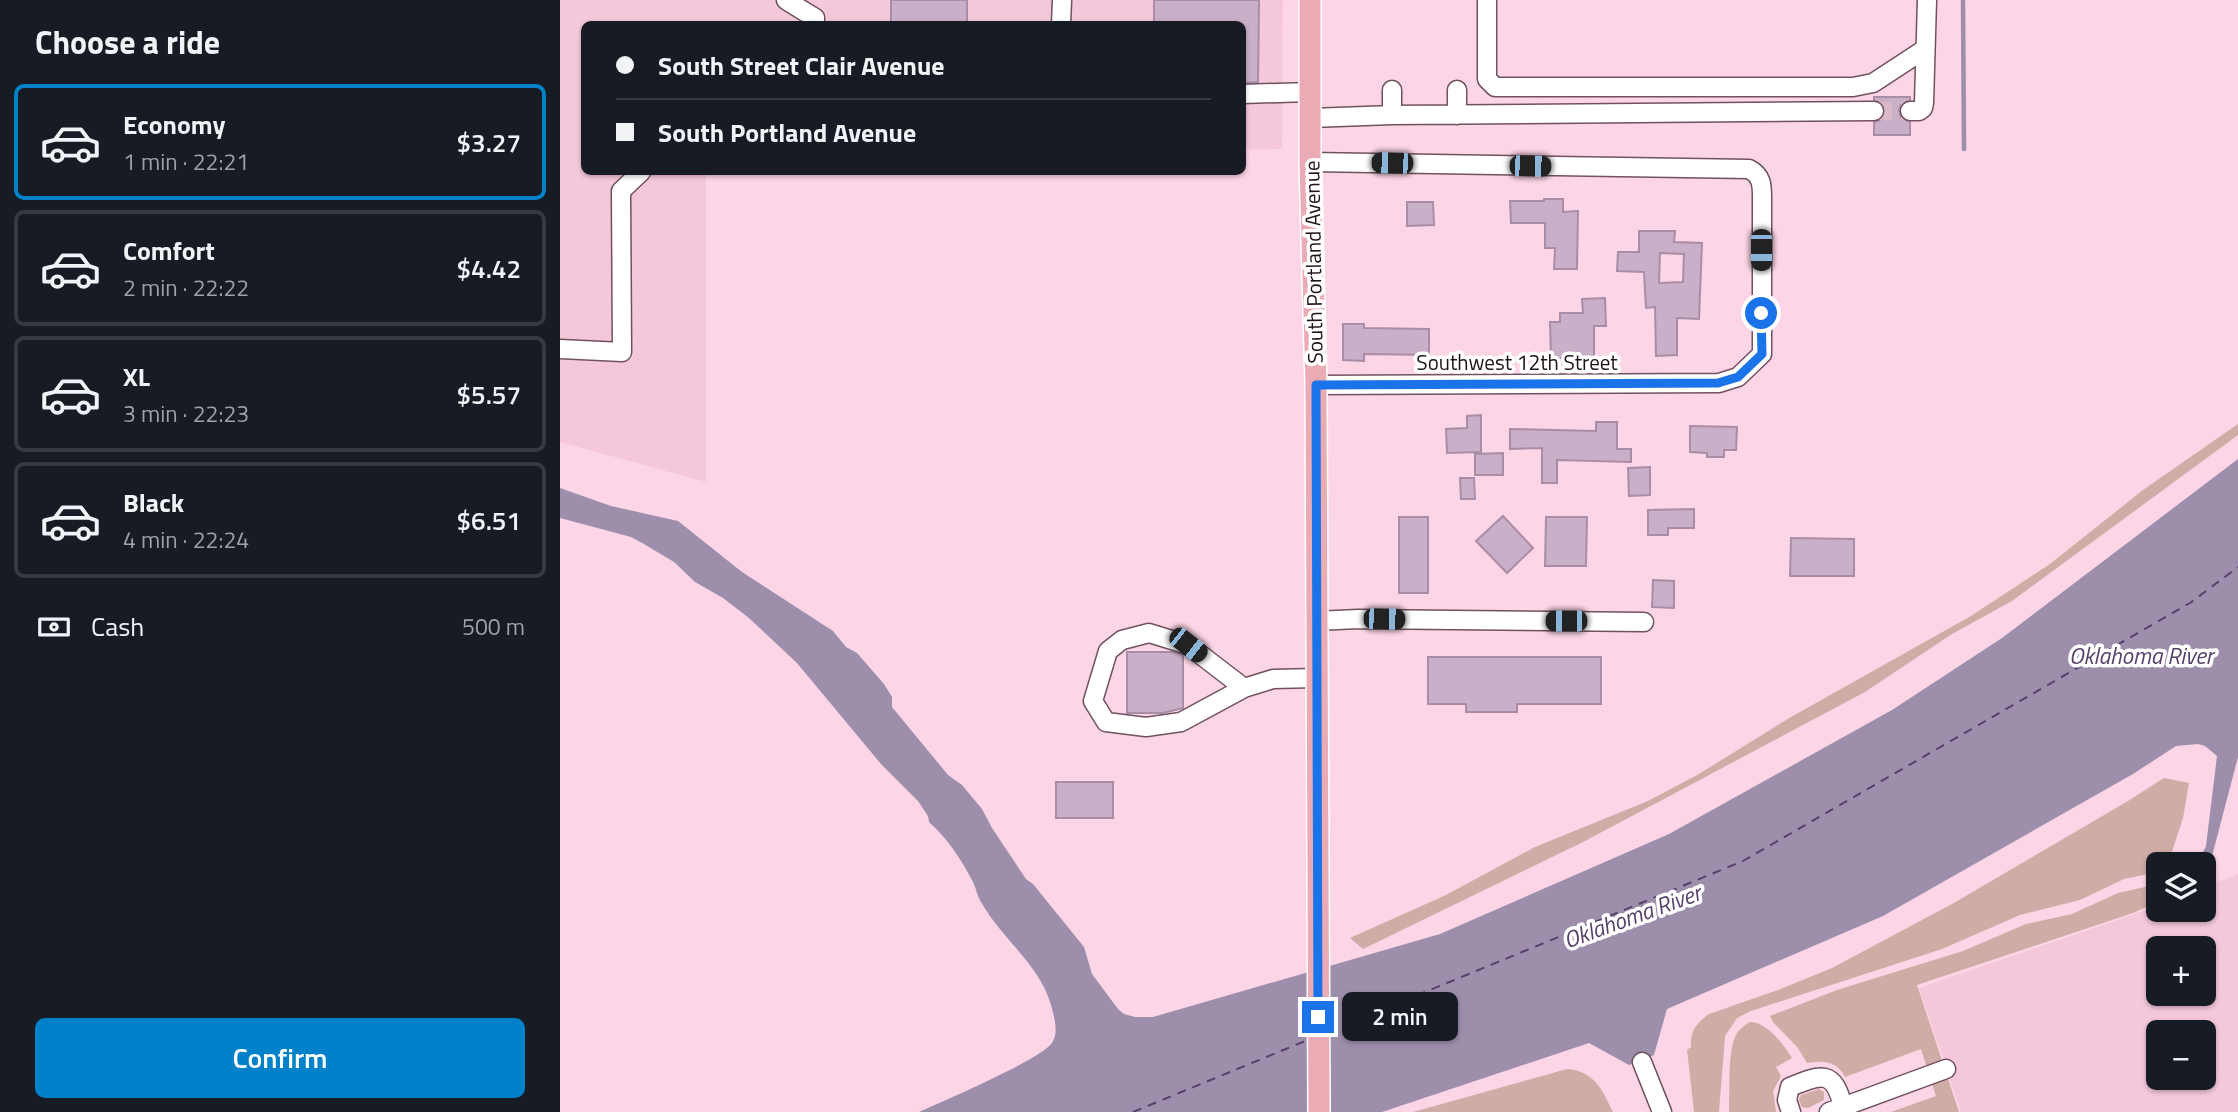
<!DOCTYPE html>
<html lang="en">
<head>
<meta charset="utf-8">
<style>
	body { margin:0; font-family:"Titillium Web",sans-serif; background:#20242c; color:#f1f3f6; height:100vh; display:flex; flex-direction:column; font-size:26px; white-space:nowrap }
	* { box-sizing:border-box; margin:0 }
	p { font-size:23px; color:#9ea1a6 }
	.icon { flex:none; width:38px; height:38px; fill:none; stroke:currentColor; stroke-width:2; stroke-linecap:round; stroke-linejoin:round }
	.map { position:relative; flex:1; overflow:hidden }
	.sheet { display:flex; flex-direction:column; background:#171b24; width:560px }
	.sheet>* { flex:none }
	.hud { position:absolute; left:21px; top:21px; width:665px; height:154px; border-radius:10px; box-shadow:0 2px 5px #0004; display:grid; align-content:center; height:154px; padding:0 35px; background:#171b24 }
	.fabs { position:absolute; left:1586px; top:852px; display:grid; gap:14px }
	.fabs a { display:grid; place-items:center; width:70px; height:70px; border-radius:10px; background:#171b24; box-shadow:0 2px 5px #0004; font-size:35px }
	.end { position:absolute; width:32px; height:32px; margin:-16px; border:9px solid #1a73e8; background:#fff; box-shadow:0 0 0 4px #fff }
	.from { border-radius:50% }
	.bubble { position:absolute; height:49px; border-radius:10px; background:#171b24; box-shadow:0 2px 5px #0004; font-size:23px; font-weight:600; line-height:49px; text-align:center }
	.car { position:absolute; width:21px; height:42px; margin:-21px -10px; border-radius:9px; box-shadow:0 0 5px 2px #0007; background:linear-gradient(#222 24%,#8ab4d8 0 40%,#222 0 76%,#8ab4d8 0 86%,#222 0) }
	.hud b { display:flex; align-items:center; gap:24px; height:66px; font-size:26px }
	.hud b+b { border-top:2px solid #363941 }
	.hud i { width:18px; height:18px; background:#f1f3f6 }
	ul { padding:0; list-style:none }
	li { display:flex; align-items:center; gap:21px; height:116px; margin:0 14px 10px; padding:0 21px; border:4px solid #363941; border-radius:10px }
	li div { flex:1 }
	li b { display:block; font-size:26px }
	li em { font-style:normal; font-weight:600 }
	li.current { border-color:#0081c9 }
	li>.icon { width:63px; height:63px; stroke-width:1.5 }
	h2 { padding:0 35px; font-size:32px; line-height:84px }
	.pay { display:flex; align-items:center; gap:18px; height:77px; padding:0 35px; font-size:26px }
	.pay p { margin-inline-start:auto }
	.button { display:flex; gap:14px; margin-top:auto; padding:14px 35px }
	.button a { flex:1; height:80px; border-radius:10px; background:#0081c9; color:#fff; font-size:28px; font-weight:600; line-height:80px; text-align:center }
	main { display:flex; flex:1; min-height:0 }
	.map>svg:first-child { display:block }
	.built { fill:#f5c7db; fill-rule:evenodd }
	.green { fill:#cfaca5 }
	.water { fill:#9d8eac }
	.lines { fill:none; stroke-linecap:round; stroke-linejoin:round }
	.stream { stroke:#9d8eac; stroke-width:4.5 }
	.ferry { stroke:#58406d; stroke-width:2; stroke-dasharray:9 7; stroke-linecap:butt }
	.building { fill:#caafc8; stroke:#a98da6; stroke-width:2; fill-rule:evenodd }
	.minor-tunnel { stroke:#dbb8c7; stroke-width:18; stroke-dasharray:18 9; stroke-linecap:butt }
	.minor-casing { stroke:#715160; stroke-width:21 }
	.major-casing { stroke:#fff; stroke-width:24 }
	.minor { stroke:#fff; stroke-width:18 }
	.major { stroke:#ebabb5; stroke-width:21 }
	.route { stroke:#1a73e8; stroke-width:9 }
	.labels { text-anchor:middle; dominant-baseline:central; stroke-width:7; stroke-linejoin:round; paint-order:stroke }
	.street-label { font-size:21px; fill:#201319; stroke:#fff }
	.water-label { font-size:23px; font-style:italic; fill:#58406d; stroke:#fff }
</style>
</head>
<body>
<main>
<section class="sheet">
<h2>Choose a ride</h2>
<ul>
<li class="current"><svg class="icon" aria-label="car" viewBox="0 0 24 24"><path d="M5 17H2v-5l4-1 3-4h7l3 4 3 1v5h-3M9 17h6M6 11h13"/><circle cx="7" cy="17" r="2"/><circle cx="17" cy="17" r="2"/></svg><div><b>Economy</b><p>1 min · 22:21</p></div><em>$3.27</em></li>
<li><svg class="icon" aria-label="car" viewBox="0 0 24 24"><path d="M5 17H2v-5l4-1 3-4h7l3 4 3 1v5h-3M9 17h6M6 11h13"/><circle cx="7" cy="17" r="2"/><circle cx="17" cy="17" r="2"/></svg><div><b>Comfort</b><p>2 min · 22:22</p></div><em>$4.42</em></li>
<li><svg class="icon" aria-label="car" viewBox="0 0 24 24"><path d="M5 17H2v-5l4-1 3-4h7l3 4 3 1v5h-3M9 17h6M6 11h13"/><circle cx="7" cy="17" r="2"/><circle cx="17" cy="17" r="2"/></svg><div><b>XL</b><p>3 min · 22:23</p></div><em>$5.57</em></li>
<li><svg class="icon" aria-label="car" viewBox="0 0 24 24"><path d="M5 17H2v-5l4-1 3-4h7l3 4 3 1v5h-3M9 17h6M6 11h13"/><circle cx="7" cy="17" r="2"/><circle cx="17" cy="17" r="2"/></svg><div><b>Black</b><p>4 min · 22:24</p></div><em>$6.51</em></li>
</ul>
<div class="pay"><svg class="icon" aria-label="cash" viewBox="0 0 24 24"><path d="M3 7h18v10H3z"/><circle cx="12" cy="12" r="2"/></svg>Cash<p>500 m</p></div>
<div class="button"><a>Confirm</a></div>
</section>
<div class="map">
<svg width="1678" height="1112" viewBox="0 0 1678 1112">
	<rect width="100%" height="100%" fill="#fcd5e6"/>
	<path class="built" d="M 0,0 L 723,0 L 722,149 L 683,150 L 682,24 L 24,24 L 24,172 L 146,172 L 146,482 L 0,442 Z
		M 1678,874 L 1678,1112 L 1401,1112 L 1359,988 L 1598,906 L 1598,910 L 1643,910 L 1643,888 ZM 1598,948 L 1643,948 L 1643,994 L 1598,994 ZM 1598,1032 L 1643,1032 L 1643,1078 L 1598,1078 Z"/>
	<path class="green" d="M 1678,424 L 1678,435 L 1452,601 L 1392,634 L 1305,692 L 1025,841 L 803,949 L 790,938 L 886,895 L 975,847 L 1088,801 L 1139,774 L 1231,717 L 1411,616 L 1490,564 L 1583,490 Z
		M 1604,778 L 1629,783 L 1623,818 L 1608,864 L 1598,864 L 1598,872 L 1564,879 L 1520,900 L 1460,915 L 1382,949 L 1191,1011 L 1177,1018 L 1165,1036 L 1159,1112 L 1134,1112 L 1127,1050 L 1131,1047 C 1130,1032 1136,1023 1149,1014 L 1218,990 L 1272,968 L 1392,904 L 1568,801 Z
		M 1598,884 L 1598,902 L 1573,913 L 1357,985 L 1399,1112 L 1331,1112 L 1376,1096 L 1361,1049 L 1285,1077 C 1277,1061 1263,1060 1247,1063 L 1238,1048 L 1213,1022 L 1210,1016 L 1277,990 L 1403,951 L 1466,924 L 1512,914 L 1558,893 Z
		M 1190,1022 C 1206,1021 1225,1046 1232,1058 L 1216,1067 L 1221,1076 L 1213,1091 L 1216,1112 L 1169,1112 C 1170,1092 1167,1049 1177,1033 C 1181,1028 1185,1025 1190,1022 Z
		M 1007,1069 C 1034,1071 1042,1089 1053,1112 L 853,1112 Z
		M 1259,1089 L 1264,1092 L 1264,1100 L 1248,1108 L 1242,1107 L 1239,1100 L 1241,1095 Z"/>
	<path class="water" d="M 1678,459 L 1678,757 L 1651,860 L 1643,871 L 1643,864 L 1638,864 L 1646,846 L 1657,756 L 1645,746 L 1638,744 L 1616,746 L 1573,774 L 1323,916 L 1107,1009 L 1094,1055 L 1069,1065 L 1029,1043 L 822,1112 L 359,1112 C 383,1101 480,1060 492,1043 C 497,1035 496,1026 494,1017 C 485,967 445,944 421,902 C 417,895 416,888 413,882 C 401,859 388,839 369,822 L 368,816 L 358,801 L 321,764 L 237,663 L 189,618 L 163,598 L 135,582 L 114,562 L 84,544 L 71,537 L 0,518 L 0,488 L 51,506 L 118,521 L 182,572 L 273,631 L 286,647 L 297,653 L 324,684 L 332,697 L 332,707 L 388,775 L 402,785 L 422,809 L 432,828 L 466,879 L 473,884 L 524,947 L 532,974 L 558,1009 L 564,1014 L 575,1017 L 593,1017 L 880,934 L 1109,834 L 1332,710 L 1442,638 Z"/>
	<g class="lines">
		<path class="stream" d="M 1403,0 L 1404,149"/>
		<path class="ferry" d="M 768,1032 L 1183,861 L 1630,603 L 1678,567
			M 573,1112 L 750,1039"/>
	</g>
	<path class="building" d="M 331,0 L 407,0 L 407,24 L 331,24 Z
		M 594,0 L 699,0 L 698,82 L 682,83 L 682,24 L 594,24 Z
		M 1314,97 L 1350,97 L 1350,100 L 1341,105 L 1339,110 L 1341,117 L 1350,122 L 1350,135 L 1314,135 L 1314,122 L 1320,120 L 1325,112 L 1323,105 L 1314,100 Z
		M 984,199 L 1003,199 L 1003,212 L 1018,211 L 1017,269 L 994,269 L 995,248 L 985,248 L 985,223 L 951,223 L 950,201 L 984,201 Z
		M 847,202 L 873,202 L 874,225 L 847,226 Z
		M 1079,231 L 1115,231 L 1114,242 L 1142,243 L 1139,319 L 1117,318 L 1117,355 L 1096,356 L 1095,307 L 1086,308 L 1084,272 L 1057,271 L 1058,252 L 1079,252 ZM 1100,253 L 1124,254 L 1123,282 L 1099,283 Z
		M 1045,298 L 1046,326 L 1034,326 L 1034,362 L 1018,362 L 1018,358 L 991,358 L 990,322 L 1000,322 L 1000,313 L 1023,313 L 1022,299 Z
		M 783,324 L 804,324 L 804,328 L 869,329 L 869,355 L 804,354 L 804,361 L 783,360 Z
		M 921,415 L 921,452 L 887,453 L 886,429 L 907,428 L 907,416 Z
		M 1036,422 L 1057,422 L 1057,449 L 1071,449 L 1071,462 L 997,460 L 997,483 L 982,483 L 982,448 L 950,449 L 950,429 L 1036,431 Z
		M 1130,426 L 1177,427 L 1176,450 L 1164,450 L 1164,457 L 1147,457 L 1147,453 L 1130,452 Z
		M 943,453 L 943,475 L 915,475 L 915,454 Z
		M 1090,467 L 1090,495 L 1069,496 L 1068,468 Z
		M 900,478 L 914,478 L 915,499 L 901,499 Z
		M 1134,509 L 1134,528 L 1108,528 L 1108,535 L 1088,535 L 1088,510 Z
		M 943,516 L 973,548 L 947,573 L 916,541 Z
		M 839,517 L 868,517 L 868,593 L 839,593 Z
		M 986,517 L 1027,517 L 1026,566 L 985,566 Z
		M 1231,538 L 1294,539 L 1294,576 L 1230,576 Z
		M 1093,580 L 1114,581 L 1114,608 L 1092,607 Z
		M 567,652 L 612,652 L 623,655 L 623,708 L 603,713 L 567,713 Z
		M 868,657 L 1041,657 L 1041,704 L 957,704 L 957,712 L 906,712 L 906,704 L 868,704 Z
		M 496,782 L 553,782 L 553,818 L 496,818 Z"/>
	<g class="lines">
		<path class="minor-tunnel" d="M 1314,111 L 1350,111"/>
		<g class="minor-casing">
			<path id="minor" d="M 226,0 L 255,18 L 255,24
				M 927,0 L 927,79 L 935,87 L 1293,87 L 1313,83 L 1365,49
				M 501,24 L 502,0
				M 832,90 L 832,115
				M 897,90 L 897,115
				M 682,94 L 750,92
				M 1350,111 L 1359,111 L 1363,108 L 1364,103 L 1367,0
				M 751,118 L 832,115 L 1314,111
				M 750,162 L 1189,169 C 1203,176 1202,187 1202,201 L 1202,354 L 1178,377 L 1159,383 L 756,385
				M 0,349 L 62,352 L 61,191 L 81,172
				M 756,621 L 798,619 L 1084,622
				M 684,688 L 628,645 L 589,633 L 562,640 L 548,651 L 533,701 L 546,722 L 586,727 L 621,722 L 684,688 L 713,679 L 756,678
				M 1082,1062 L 1102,1112
				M 1231,1112 L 1227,1100 L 1230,1087 C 1261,1074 1274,1069 1283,1107
				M 1269,1112 L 1386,1069"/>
		</g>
		<g class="major-casing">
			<path id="major" d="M 750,0 L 750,162 L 756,385 L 759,1112"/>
		</g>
		<use href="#minor" class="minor"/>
		<use href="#major" class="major"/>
	</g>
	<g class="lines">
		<path class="route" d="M 758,1017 L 756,385 L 1158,383 L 1178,377 L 1202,354 L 1201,313"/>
	</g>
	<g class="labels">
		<g class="street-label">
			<text transform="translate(753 262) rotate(-91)">South Portland Avenue</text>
			<text x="957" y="362">Southwest 12th Street</text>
		</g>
		<g class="water-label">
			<text x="1581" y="655">Oklahoma River</text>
			<text transform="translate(1072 916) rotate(-20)">Oklahoma River</text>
		</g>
	</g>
</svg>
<div class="fabs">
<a><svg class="icon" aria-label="layers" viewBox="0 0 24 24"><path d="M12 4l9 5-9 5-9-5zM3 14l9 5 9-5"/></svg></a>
<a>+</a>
<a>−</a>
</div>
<i class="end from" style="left:1201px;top:313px"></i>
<i class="end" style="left:758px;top:1017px"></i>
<div class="bubble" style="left:782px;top:992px;width:116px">2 min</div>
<i class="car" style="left:832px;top:163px;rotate:271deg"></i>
<i class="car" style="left:970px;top:166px;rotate:91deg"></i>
<i class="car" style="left:1201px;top:250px;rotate:180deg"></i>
<i class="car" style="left:824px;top:619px;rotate:91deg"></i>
<i class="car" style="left:1006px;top:621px;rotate:270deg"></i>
<i class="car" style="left:628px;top:645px;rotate:128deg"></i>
<div class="hud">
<b><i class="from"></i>South Street Clair Avenue</b>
<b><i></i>South Portland Avenue</b>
</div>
</div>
</main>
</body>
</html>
